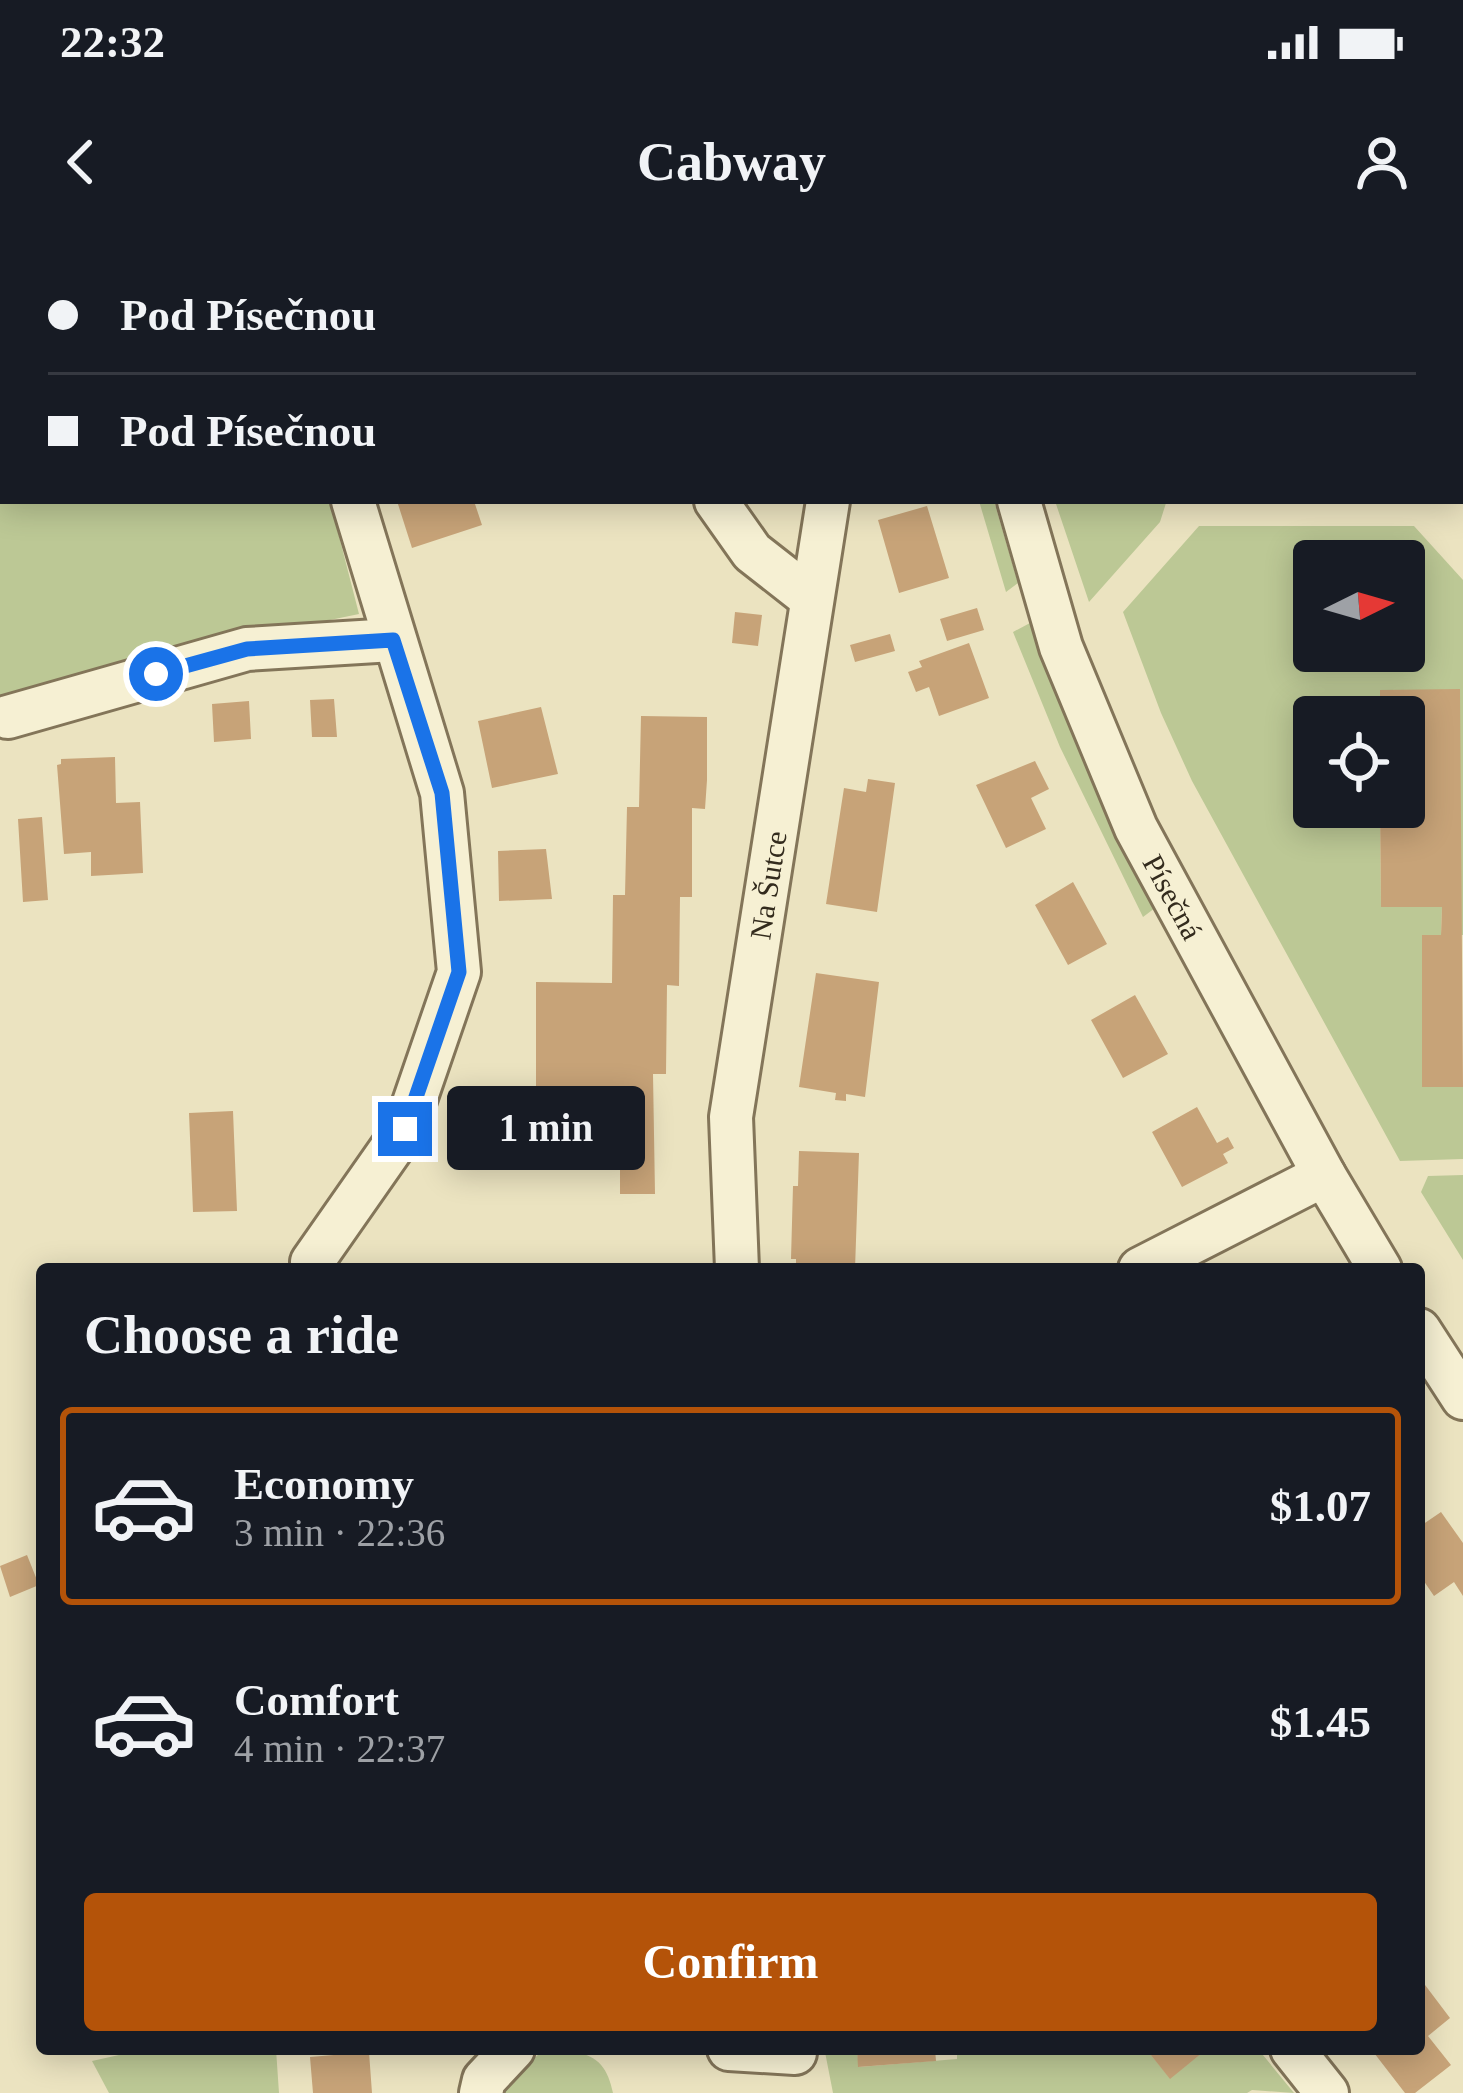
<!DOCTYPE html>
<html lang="en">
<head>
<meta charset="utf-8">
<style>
	body { margin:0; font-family:Georgia,serif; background:#242831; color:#f1f3f6; height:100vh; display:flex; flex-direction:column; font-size:45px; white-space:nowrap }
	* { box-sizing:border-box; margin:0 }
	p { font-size:39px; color:#9ea1a6 }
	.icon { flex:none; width:66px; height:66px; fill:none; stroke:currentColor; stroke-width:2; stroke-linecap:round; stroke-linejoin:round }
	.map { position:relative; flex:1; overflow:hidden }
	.sheet { position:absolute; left:36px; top:1023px; width:1389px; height:792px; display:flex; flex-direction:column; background:#171b24; border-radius:12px; box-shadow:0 6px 30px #0003 }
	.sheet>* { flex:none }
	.top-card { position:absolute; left:0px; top:0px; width:1464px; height:264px; box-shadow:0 6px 30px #0003; display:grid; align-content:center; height:264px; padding:0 48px; background:#171b24 }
	.needle { width:78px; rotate:85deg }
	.controls { position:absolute; left:1293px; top:300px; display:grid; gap:24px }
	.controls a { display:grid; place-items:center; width:132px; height:132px; border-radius:12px; background:#171b24; box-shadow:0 6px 30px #0003; font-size:60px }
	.end { position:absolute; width:54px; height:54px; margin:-27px; border:15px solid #1a73e8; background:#fff; box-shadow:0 0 0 6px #fff }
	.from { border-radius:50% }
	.bubble { position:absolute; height:84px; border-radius:12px; background:#171b24; box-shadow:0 6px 30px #0003; font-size:39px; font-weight:700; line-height:84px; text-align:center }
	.top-card b { display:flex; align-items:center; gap:42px; height:114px; font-size:45px }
	.top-card b+b { border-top:3px solid #363941 }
	.top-card i { width:30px; height:30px; background:#f1f3f6 }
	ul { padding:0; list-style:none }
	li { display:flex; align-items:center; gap:36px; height:198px; margin:0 24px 18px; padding:0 24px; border:6px solid transparent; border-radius:12px }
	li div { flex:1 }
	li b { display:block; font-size:45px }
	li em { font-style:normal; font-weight:700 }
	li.on { border-color:#b45309 }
	li>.icon { width:108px; height:108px; stroke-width:1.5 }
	h2 { padding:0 48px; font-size:54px; line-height:144px }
	.primary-button { display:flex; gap:24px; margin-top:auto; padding:24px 48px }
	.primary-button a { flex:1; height:138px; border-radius:12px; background:#b45309; color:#fff; font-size:48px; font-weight:700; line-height:138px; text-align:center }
	.status { display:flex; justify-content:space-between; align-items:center; height:84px; padding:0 60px; background:#171b24; direction:ltr }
	.status svg { height:33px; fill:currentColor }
	header { display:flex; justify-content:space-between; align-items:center; height:156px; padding:0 48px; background:#171b24; font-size:54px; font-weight:700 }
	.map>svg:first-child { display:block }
	.green { fill:#bcc895; fill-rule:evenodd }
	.building { fill:#c7a378 }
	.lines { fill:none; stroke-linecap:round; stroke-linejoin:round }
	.minor-casing { stroke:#837559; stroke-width:48 }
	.minor { stroke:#f6f0d3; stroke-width:42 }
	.route { stroke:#1a73e8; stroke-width:15 }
	.labels { text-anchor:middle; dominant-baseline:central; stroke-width:10; stroke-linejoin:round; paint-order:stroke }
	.street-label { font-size:30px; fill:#332b1d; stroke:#f3edcf }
</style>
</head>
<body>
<div class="status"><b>22:32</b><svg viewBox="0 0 49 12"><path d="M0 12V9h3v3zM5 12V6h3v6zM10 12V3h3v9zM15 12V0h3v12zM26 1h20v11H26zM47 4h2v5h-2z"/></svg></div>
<header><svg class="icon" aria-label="back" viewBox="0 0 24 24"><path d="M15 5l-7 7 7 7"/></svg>Cabway<svg class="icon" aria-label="person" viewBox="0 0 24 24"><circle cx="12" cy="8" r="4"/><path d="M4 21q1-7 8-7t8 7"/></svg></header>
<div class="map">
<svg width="1463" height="1853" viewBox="0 0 1463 1853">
	<rect width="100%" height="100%" fill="#ebe3c0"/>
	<path class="green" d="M 0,0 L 256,0 L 3,3 L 3,261 L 330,261 L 359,374 L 98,428 L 101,443 L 0,470 Z
		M 979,261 L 994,261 L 1018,343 L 1006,352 Z
		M 1055,261 L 1166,261 L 1166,263 L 1160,282 L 1089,362 Z
		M 1199,286 L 1414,286 L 1463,340 L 1463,695 L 1459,695 L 1460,450 L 1380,477 L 1314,477 L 1314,567 L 1380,567 L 1381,667 L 1442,667 L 1441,695 L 1422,696 L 1422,846 L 1463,847 L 1463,919 L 1400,921 L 1192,541 L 1161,473 L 1123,372 ZM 1314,321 L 1404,321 L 1404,411 L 1314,411 Z
		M 1030,383 L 1069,479 L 1159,665 L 1143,677 L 1060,507 L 1013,392 Z
		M 1463,935 L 1463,1020 L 1421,952 L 1428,936 Z
		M 146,1809 L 276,1809 L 279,1853 L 109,1853 L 92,1821 Z
		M 957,1809 L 1146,1809 L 1170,1838 L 1207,1809 L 1258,1809 L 1294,1853 L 1252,1850 L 1247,1853 L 833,1853 L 825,1812 L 857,1811 L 859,1827 L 957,1819 Z
		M 575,1812 C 599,1816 608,1829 613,1853 L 502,1853 L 504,1846 L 539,1814 Z"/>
	<path class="building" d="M 397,261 L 474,261 L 482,285 L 412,308 Z
		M 927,266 L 949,338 L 899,353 L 878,280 Z
		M 977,368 L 984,390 L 947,401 L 940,379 Z
		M 735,372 L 762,375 L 758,406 L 732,403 Z
		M 890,394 L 895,411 L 855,422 L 850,405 Z
		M 969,403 L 989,458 L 939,476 L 929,447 L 916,452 L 908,432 L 922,427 L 919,421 Z
		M 1460,449 L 1463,847 L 1422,847 L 1422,695 L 1441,695 L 1442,667 L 1381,667 L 1380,567 L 1404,567 L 1404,477 L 1380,477 L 1380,450 Z
		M 334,459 L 337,497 L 312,497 L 310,460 Z
		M 249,461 L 251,499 L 214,502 L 212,464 Z
		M 541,467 L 558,534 L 492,548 L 478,481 Z
		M 641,476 L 707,477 L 707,540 L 705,569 L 692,568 L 692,657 L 680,657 L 679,746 L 667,745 L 666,834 L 653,834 L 655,954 L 620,954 L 620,922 L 536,925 L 536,742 L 612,743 L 613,655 L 625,655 L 627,567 L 639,567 Z
		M 115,517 L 116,563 L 140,562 L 143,633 L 91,636 L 91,612 L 64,614 L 57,525 L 61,524 L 61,519 Z
		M 1035,521 L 1049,549 L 1031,558 L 1046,589 L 1006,608 L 976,545 Z
		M 868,539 L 895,543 L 877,672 L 826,664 L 844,548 L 866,552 Z
		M 42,577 L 48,660 L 23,662 L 18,579 Z
		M 546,609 L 552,659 L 499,661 L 498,611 Z
		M 1073,642 L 1107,704 L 1068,725 L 1035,665 Z
		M 816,733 L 879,742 L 865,857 L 846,854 L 846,861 L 835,860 L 836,853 L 799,847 Z
		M 1135,755 L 1168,814 L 1123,838 L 1091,780 Z
		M 1197,867 L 1217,903 L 1228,897 L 1234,908 L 1223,914 L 1228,923 L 1182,947 L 1152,892 Z
		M 233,871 L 237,971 L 193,972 L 189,873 Z
		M 799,911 L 859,913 L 855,1029 L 796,1029 L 796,1019 L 791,1019 L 793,946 L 798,946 Z
		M 1441,1272 L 1463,1303 L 1463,1356 L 1454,1342 L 1434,1356 L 1419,1334 L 1419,1287 Z
		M 27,1315 L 39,1345 L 10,1357 L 0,1326 Z
		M 1419,1737 L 1450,1778 L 1428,1796 L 1451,1825 L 1415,1853 L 1405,1853 L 1371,1809 L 1419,1809 Z
		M 857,1809 L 935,1809 L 936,1821 L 858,1827 Z
		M 1146,1809 L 1207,1809 L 1170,1839 Z
		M 369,1812 L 372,1853 L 313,1853 L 310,1817 Z"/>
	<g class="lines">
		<g class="minor-casing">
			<g id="minor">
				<path d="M 944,0 L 945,3"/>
				<path d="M 870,3 L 871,0"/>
				<path d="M 716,261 L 752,312 L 812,359"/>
				<path id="s1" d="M 1019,261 L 1061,407 L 1136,588 L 1324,935 L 1380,1029"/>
				<path d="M 8,477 L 247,409 L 393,400"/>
				<path d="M 312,1022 L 405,889 L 459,732 L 442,553 L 353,261"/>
				<path id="s2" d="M 737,1029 L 731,877 L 828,261"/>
				<path d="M 1140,1029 L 1324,935"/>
				<path d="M 1419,1090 L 1463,1158"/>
				<path d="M 729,1809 L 795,1813"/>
				<path d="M 1292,1809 L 1327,1853"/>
				<path d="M 481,1853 L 484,1840 L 513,1809"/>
			</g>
		</g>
		<use href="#minor" class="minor"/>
	</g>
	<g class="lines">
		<path class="route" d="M 156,434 L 247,409 L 393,400 L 442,553 L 459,732 L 405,889"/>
	</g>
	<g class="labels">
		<g class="street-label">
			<text stroke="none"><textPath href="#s2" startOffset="387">Na Šutce</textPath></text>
			<text stroke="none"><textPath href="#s1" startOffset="426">Písečná</textPath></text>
		</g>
	</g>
</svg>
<div class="controls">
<a><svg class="needle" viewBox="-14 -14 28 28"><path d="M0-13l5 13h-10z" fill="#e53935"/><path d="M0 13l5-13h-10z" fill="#9ea1a6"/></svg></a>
<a><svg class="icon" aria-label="locate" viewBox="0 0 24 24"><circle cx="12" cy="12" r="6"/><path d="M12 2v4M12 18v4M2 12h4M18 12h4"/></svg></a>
</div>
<i class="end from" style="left:156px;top:434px"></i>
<i class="end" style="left:405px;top:889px"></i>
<div class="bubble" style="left:447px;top:846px;width:198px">1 min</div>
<div class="top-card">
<b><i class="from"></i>Pod Písečnou</b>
<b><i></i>Pod Písečnou</b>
</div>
<section class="sheet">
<h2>Choose a ride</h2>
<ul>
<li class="on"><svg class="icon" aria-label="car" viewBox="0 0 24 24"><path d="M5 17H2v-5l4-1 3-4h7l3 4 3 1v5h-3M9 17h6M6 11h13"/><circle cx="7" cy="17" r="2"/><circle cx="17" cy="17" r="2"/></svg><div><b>Economy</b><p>3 min · 22:36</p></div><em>$1.07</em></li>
<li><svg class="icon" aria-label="car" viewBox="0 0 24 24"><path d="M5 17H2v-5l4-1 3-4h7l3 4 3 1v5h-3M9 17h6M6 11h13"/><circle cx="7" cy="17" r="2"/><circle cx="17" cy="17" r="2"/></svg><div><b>Comfort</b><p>4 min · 22:37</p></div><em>$1.45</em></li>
</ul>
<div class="primary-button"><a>Confirm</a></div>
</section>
</div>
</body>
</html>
